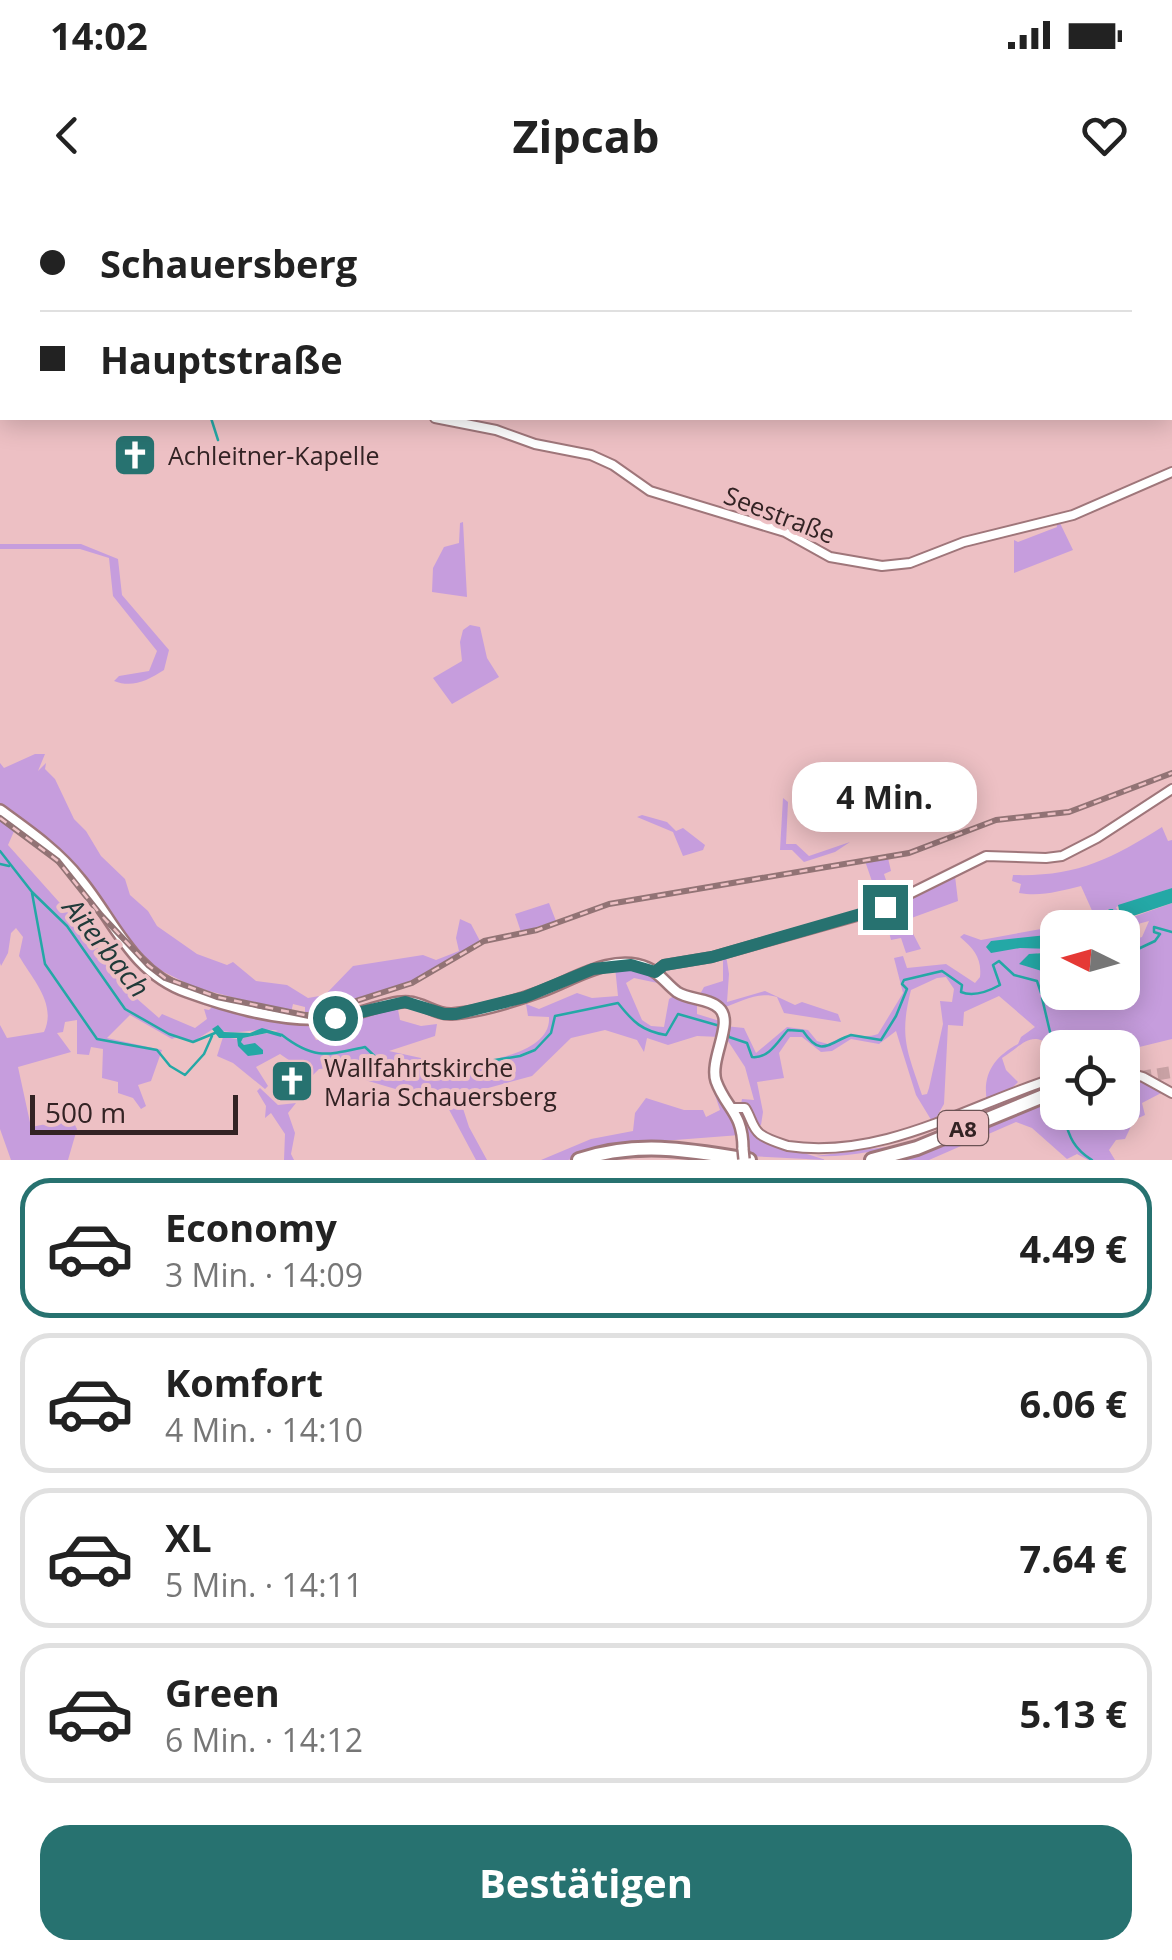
<!DOCTYPE html>
<html lang="de">
<head>
<meta charset="utf-8">
<style>
	body { margin:0; font-family:"Open Sans",sans-serif; background:#f2f2f2; color:#222; height:100vh; display:flex; flex-direction:column; font-size:38px; white-space:nowrap }
	* { box-sizing:border-box; margin:0 }
	p { font-size:32px; color:#767676 }
	.icon { flex:none; width:55px; height:55px; fill:none; stroke:currentColor; stroke-width:2; stroke-linecap:round; stroke-linejoin:round }
	.map { position:relative; height:960px; overflow:hidden }
	.side { display:flex; flex-direction:column; background:#fff; flex:1 }
	.side>* { flex:none }
	.top-card { position:absolute; left:0px; top:0px; width:1172px; height:220px; box-shadow:0 5px 25px #0003; display:grid; align-content:center; height:220px; padding:0 40px; background:#fff }
	.needle { width:65px; rotate:275deg }
	.controls { position:absolute; left:1040px; top:710px; display:grid; gap:20px }
	.controls a { display:grid; place-items:center; width:100px; height:100px; border-radius:20px; background:#fff; box-shadow:0 5px 25px #0003; font-size:50px }
	.scale { position:absolute; left:30px; bottom:25px; width:208px; box-sizing:border-box; padding-left:10px; border:5px solid #332324; border-top:0; font-size:28px; line-height:35px; white-space:nowrap; color:#332324; -webkit-text-stroke:8px #edc0c4; paint-order:stroke }
	.end { position:absolute; width:45px; height:45px; margin:-22px; border:12px solid #277270; background:#fff; box-shadow:0 0 0 5px #fff }
	.from { border-radius:50% }
	.bubble { position:absolute; height:70px; border-radius:30px; background:#fff; box-shadow:0 5px 25px #0003; font-size:32px; font-weight:700; line-height:70px; text-align:center }
	.top-card b { display:flex; align-items:center; gap:35px; height:95px; font-size:38px }
	.top-card b+b { border-top:2px solid #e0e0e0 }
	.top-card i { width:25px; height:25px; background:#222 }
	ul { padding:18px 0 0; list-style:none }
	li { display:flex; align-items:center; gap:30px; height:140px; margin:0 20px 15px; padding:0 20px; border:5px solid #e0e0e0; border-radius:30px }
	li div { flex:1 }
	li b { display:block; font-size:38px }
	li em { font-style:normal; font-weight:700 }
	li.on { border-color:#277270 }
	li>.icon { width:90px; height:90px; stroke-width:1.5 }
	.action { display:flex; gap:20px; margin-top:auto; padding:20px 40px }
	.action a { flex:1; height:115px; border-radius:30px; background:#277270; color:#fff; font-size:40px; font-weight:700; line-height:115px; text-align:center }
	.status { display:flex; justify-content:space-between; align-items:center; height:70px; padding:0 50px; background:#fff; direction:ltr }
	.status svg { height:28px; fill:currentColor }
	header { display:flex; justify-content:space-between; align-items:center; height:130px; padding:0 40px; background:#fff; font-size:45px; font-weight:700 }
	.map>svg:first-child { display:block }
	.green { fill:#c69ddd; fill-rule:evenodd }
	.water { fill:#24a8a6 }
	.lines { fill:none; stroke-linecap:round; stroke-linejoin:round }
	.stream { stroke:#24a8a6; stroke-width:2.5 }
	.motorway-tunnel { stroke:#c8a1a4; stroke-width:12; stroke-dasharray:12 6; stroke-linecap:butt }
	.tertiary-casing { stroke:#9f767a; stroke-width:12 }
	.secondary-casing { stroke:#9f767a; stroke-width:14 }
	.motorway-casing { stroke:#9f767a; stroke-width:18 }
	.tertiary { stroke:#fff; stroke-width:8 }
	.secondary { stroke:#fff; stroke-width:9 }
	.motorway { stroke:#fff; stroke-width:12 }
	.rail-casing { stroke:#927375; stroke-width:6 }
	.rail { stroke:#edc0c4; stroke-width:2.5; stroke-dasharray:8; stroke-linecap:butt }
	.secondary-bridge-casing { stroke:#9f767a; stroke-width:14; stroke-linecap:butt }
	.secondary-bridge { stroke:#fff; stroke-width:9 }
	.route { stroke:#277270; stroke-width:12 }
	.labels { text-anchor:middle; dominant-baseline:central; stroke-width:8; stroke-linejoin:round; paint-order:stroke }
	.shield { fill:#edc0c4; stroke:#6b5254; stroke-width:2.5 }
	.shield-label { font-size:22px; font-weight:bold; fill:#332324 }
	.poi-label { font-size:25px; fill:#332324; stroke:#edc0c4; text-anchor:start }
	.street-label { font-size:25px; fill:#332324; stroke:#edc0c4 }
	.water-label { font-size:28px; font-style:italic; fill:#203a39; stroke:#edc0c4 }
</style>
</head>
<body>
<div class="status"><b>14:02</b><svg viewBox="0 0 49 12"><path d="M0 12V9h3v3zM5 12V6h3v6zM10 12V3h3v9zM15 12V0h3v12zM26 1h20v11H26zM47 4h2v5h-2z"/></svg></div>
<header><svg class="icon" aria-label="back" viewBox="0 0 24 24"><path d="M15 5l-7 7 7 7"/></svg>Zipcab<svg class="icon" aria-label="heart" viewBox="0 0 24 24"><path d="M12 20l-8-8c-3-5 5-10 8-4 3-6 11-1 8 4z"/></svg></header>
<div class="map">
<svg width="1172" height="960" viewBox="0 0 1172 960">
	<rect width="100%" height="100%" fill="#edc0c4"/>
	<path class="green" d="M 1059,321 L 1073,350 L 1014,373 L 1014,340 L 1018,342 L 1057,327 L 1056,322 Z
		M 463,322 L 467,397 L 432,392 L 433,368 L 444,347 L 459,343 L 460,323 Z
		M 0,344 L 81,344 L 118,359 L 122,395 L 169,450 L 164,470 C 147,481 132,488 114,481 L 119,476 L 149,471 L 157,451 L 113,396 L 109,358 L 80,349 L 0,349 Z
		M 470,425 L 480,427 L 487,458 L 499,477 L 452,504 L 433,478 L 462,461 L 460,442 L 463,430 Z
		M 35,554 L 45,554 L 38,571 L 46,563 L 45,569 L 55,579 L 74,619 L 86,631 L 101,656 L 125,679 L 130,695 L 148,711 L 157,726 L 197,754 L 227,765 L 233,762 L 256,781 L 287,785 L 308,798 L 325,795 L 353,766 L 423,755 L 436,760 L 459,751 L 456,738 L 460,719 L 471,724 L 480,741 L 409,783 L 319,814 L 305,814 L 305,807 L 293,804 L 291,813 L 194,787 L 152,766 L 114,727 L 81,678 L 0,608 L 0,563 L 4,568 Z
		M 783,598 L 788,602 L 786,644 L 796,644 L 809,656 L 850,642 L 835,652 L 804,662 L 792,650 L 780,650 Z
		M 642,615 L 667,622 L 676,631 L 683,628 L 705,645 L 703,650 L 683,656 L 673,632 L 637,617 Z
		M 0,619 L 15,629 L 8,645 L 93,740 L 119,783 L 159,818 L 162,814 L 195,828 L 207,819 L 204,809 L 209,810 L 217,802 L 306,821 L 316,840 C 332,839 340,824 356,824 L 356,816 L 397,804 L 400,820 L 421,826 L 437,824 L 435,836 L 389,851 L 430,860 L 431,867 C 463,865 552,859 549,817 L 528,816 L 526,804 L 539,809 L 577,793 L 592,798 L 618,796 L 615,767 L 644,767 L 667,785 L 634,778 L 626,783 L 642,820 L 651,826 L 664,827 L 669,799 L 677,794 L 697,801 L 697,814 L 723,822 L 720,837 L 697,836 L 668,845 L 647,838 L 644,852 L 637,840 L 605,830 L 571,838 L 532,876 L 459,896 L 469,927 L 487,960 L 476,960 L 446,904 L 365,880 L 368,870 L 363,865 L 319,869 L 309,879 L 304,879 L 302,885 L 298,884 L 299,867 L 280,854 L 256,867 L 268,886 L 265,889 L 233,863 L 217,856 L 223,837 L 237,839 L 244,845 L 241,842 L 243,838 L 278,831 C 258,827 241,835 220,831 L 218,826 L 194,841 L 177,837 L 172,839 L 130,815 L 107,838 L 162,850 L 151,881 L 138,885 L 146,906 L 141,909 L 133,898 L 118,893 L 118,882 L 102,878 L 103,849 L 91,847 L 89,855 L 77,854 L 77,820 L 65,822 L 63,832 L 57,833 L 71,852 L 18,867 L 31,927 L 72,919 L 77,929 L 68,960 L 11,960 L 0,929 L 0,825 L 7,838 L 44,832 C 57,804 33,780 19,756 L 23,737 L 16,728 L 11,733 L 8,753 L 1,766 L 0,763 Z
		M 1162,627 L 1168,641 L 1172,640 L 1172,688 L 1116,707 L 1122,721 L 1172,703 L 1172,839 L 1123,851 L 1122,848 L 1098,847 L 1102,844 L 1095,844 L 1097,847 L 1058,848 L 1057,872 L 1053,860 L 1054,848 C 1031,829 1024,844 1002,858 L 1006,870 L 1018,882 L 1006,894 L 987,902 C 982,874 994,857 1018,844 L 1021,837 L 1035,827 L 999,796 L 964,812 L 963,826 L 948,825 L 944,904 L 933,923 L 916,895 L 896,831 L 879,844 L 851,839 L 832,851 L 821,852 L 802,837 L 790,837 L 779,853 L 784,878 L 757,882 L 763,912 L 761,925 L 755,926 L 747,906 L 741,904 L 742,899 L 754,900 L 745,867 L 724,835 L 725,826 L 744,828 L 756,853 L 787,827 L 808,830 L 817,841 L 828,844 C 857,827 858,841 878,834 L 903,793 L 894,758 L 903,756 L 907,768 L 946,764 L 975,783 L 980,777 C 982,758 974,749 960,737 L 964,734 L 981,740 L 1052,727 L 1057,728 L 1057,752 L 1037,753 L 1045,772 L 1057,764 L 1058,792 L 1122,792 L 1123,743 L 1142,737 L 1149,721 L 1123,728 L 1099,727 L 1118,720 L 1109,709 L 1094,715 L 1081,686 C 1060,691 1041,697 1019,693 L 1021,684 L 1012,681 L 1013,675 C 1075,677 1110,660 1162,627 ZM 946,777 L 954,789 L 952,802 L 940,801 L 943,824 L 929,888 L 927,894 L 922,895 C 907,850 899,837 911,790 L 937,778 Z
		M 888,658 L 891,671 L 884,674 L 888,686 L 875,690 L 865,661 Z
		M 955,676 L 958,701 L 906,720 L 921,749 L 906,753 L 901,738 L 891,740 L 887,724 L 903,716 L 896,703 Z
		M 549,703 L 556,721 L 521,732 L 515,714 Z
		M 726,755 L 729,774 L 727,802 L 765,791 L 795,805 L 802,802 L 838,814 L 841,822 L 784,813 L 777,797 C 758,791 741,802 723,808 L 698,798 L 704,787 L 723,781 L 723,756 Z
		M 709,858 C 717,882 732,908 740,935 L 623,944 L 568,960 L 541,960 L 591,939 L 633,931 L 635,913 L 646,898 L 684,910 L 703,910 L 706,917 L 720,910 L 711,883 Z
		M 1123,872 L 1165,891 L 1142,903 L 1145,915 L 1134,920 L 1125,939 L 1116,940 L 1109,950 L 1115,960 L 1088,960 L 1077,954 L 1067,959 L 1032,928 L 1016,922 L 929,960 L 905,960 L 1057,898 L 1058,912 L 1122,912 Z
		M 1057,879 L 1057,886 C 990,914 889,960 815,956 L 902,945 L 941,930 L 972,912 Z
		M 260,888 L 278,905 L 296,903 L 288,913 L 295,933 L 291,954 L 294,960 L 284,960 L 285,934 L 271,913 L 265,918 L 266,906 L 257,891 Z
		M 738,911 L 744,911 L 752,927 L 791,949 L 826,960 L 747,956 Z"/>
	<path class="water" d="M 1172,688 L 1172,703 L 1121,720 L 1118,705 Z
		M 1110,709 L 1113,709 L 1118,721 L 1099,727 L 1062,727 Z
		M 1047,735 L 1053,744 L 1052,749 L 1020,748 L 991,753 L 986,747 L 991,741 Z
		M 1057,752 L 1057,764 L 1045,772 L 1019,764 L 1029,754 Z
		M 218,825 L 224,832 L 250,833 L 262,828 L 283,834 L 281,837 L 267,833 L 243,838 L 241,842 L 244,845 L 255,843 L 263,850 L 263,854 L 248,856 L 238,846 L 237,838 L 219,838 L 212,829 Z"/>
	<g class="lines">
		<path class="stream" d="M 0,0 L 10,2
			M 211,218 L 218,240
			M 0,651 L 32,692 L 67,726 L 125,809 L 169,834 L 193,842 L 215,833
			M 0,664 L 9,666
			M 32,693 L 45,764 L 97,839 L 157,850 L 170,866 L 185,875 L 204,854 L 212,836
			M 1122,757 L 1129,754 L 1131,745 L 1138,749 L 1155,741 L 1160,734 L 1154,732 L 1154,727 L 1172,732
			M 1042,798 L 1051,836 L 1062,843 L 1060,848
			M 727,831 L 729,837 L 747,843 L 752,857 C 769,859 778,841 788,830 L 803,831 C 821,858 828,843 851,835 L 881,840 L 896,816 L 907,789 L 902,784 L 904,780 L 942,771 L 962,785 L 961,792 C 973,797 989,791 1000,785 L 993,765 L 999,761 L 1014,775 L 1037,781 L 1041,793 L 1058,778
			M 282,835 C 314,860 327,855 365,847 L 385,866 L 446,868 L 520,856 L 535,850 L 551,833 L 555,816 L 618,803 C 633,822 642,831 666,835 L 678,814 L 720,826
			M 1058,853 L 1054,861 L 1058,866
			M 1067,912 L 1064,917 C 1069,937 1074,949 1092,960"/>
		<path class="motorway-tunnel" d="M 1122,880 L 1172,872"/>
		<g class="tertiary-casing">
			<path id="tertiary" d="M 88,0 L 93,2
				M 435,218 L 496,230 L 535,244 L 591,255 L 613,265 L 650,291 L 785,332 L 830,357 L 882,366 L 910,363 L 964,342 L 1073,315 L 1172,272
				M 655,772 L 664,765 L 712,757 L 875,711 L 986,656 L 1046,658 L 1062,656 L 1097,638 L 1172,589
				M 1122,871 L 1143,877 L 1172,893
				M 734,908 L 745,908 C 751,917 752,928 760,934 C 768,940 779,943 788,946 C 885,960 970,904 1058,877"/>
		</g>
		<g class="secondary-casing">
			<path id="secondary" d="M 0,610 C 29,631 58,651 80,679 C 114,720 131,772 187,792 C 231,808 288,824 335,818 C 356,816 389,800 409,802 C 424,803 436,815 452,814 C 481,812 512,802 540,792 C 572,781 612,752 648,768 C 660,773 667,785 677,792 C 689,800 709,798 719,808 C 735,822 709,859 716,881 C 726,909 743,912 743,949"/>
		</g>
		<g class="motorway-casing">
			<path id="motorway" d="M 579,960 C 637,940 690,950 749,960
				M 872,960 L 917,948 L 1058,890"/>
		</g>
		<use href="#tertiary" class="tertiary"/>
		<use href="#secondary" class="secondary"/>
		<use href="#motorway" class="motorway"/>
		<g class="rail-casing">
			<path id="rail" d="M 0,618 L 58,661 L 101,715 L 148,765 L 165,778 L 217,797 L 309,816 L 412,783 L 484,741 L 537,730 L 609,704 L 909,653 L 996,620 L 1069,612 L 1172,573"/>
		</g>
		<use href="#rail" class="rail"/>
		<g class="secondary-bridge-casing">
			<path id="secondary-bridge" d="M 743,949 L 744,959"/>
		</g>
		<use href="#secondary-bridge" class="secondary-bridge"/>
	</g>
	<g class="lines">
		<path class="route" d="M 335,818 L 405,802 L 444,814 L 456,814 L 525,797 L 593,769 L 631,765 L 655,772 L 664,765 L 712,757 L 885,707"/>
	</g>
	<defs>
		<g id="church-square" transform="scale(2.25)"><rect x="-9" y="-9" width="18" height="18" rx="4" fill="#277270" stroke="#edc0c4"/><path d="M-1.2-6h2.4v3.5h3.3v2.4h-3.3V6h-2.4V-.1h-3.3v-2.4h3.3Z" fill="#fff"/></g>
	</defs>
	<g fill-rule="evenodd">
		<use href="#church-square" x="135" y="255"/>
		<use href="#church-square" x="292" y="881"/>
	</g>
	<g class="labels">
		<rect class="shield" x="938" y="911" width="50" height="34" rx="8"/>
		<g class="shield-label">
			<text x="963" y="928">A8</text>
		</g>
		<g class="poi-label">
			<text x="168" y="255">Achleitner-Kapelle</text>
			<text x="324" y="867">Wallfahrtskirche<tspan x="324" dy="29">Maria Schauersberg</tspan></text>
		</g>
		<g class="street-label">
			<text transform="translate(780 314) rotate(21)">Seestraße</text>
		</g>
		<g class="water-label">
			<text transform="translate(107 747) rotate(51)">Aiterbach</text>
		</g>
	</g>
</svg>
<div class="controls">
<a><svg class="needle" viewBox="-14 -14 28 28"><path d="M0-13l5 13h-10z" fill="#e53935"/><path d="M0 13l5-13h-10z" fill="#767676"/></svg></a>
<a><svg class="icon" aria-label="locate" viewBox="0 0 24 24"><circle cx="12" cy="12" r="6"/><path d="M12 2v4M12 18v4M2 12h4M18 12h4"/></svg></a>
</div>
<div class="scale">500 m</div>
<i class="end from" style="left:335px;top:818px"></i>
<i class="end" style="left:885px;top:707px"></i>
<div class="bubble" style="left:792px;top:562px;width:185px">4 Min.</div>
<div class="top-card">
<b><i class="from"></i>Schauersberg</b>
<b><i></i>Hauptstraße</b>
</div>
</div>
<section class="side">
<ul>
<li class="on"><svg class="icon" aria-label="car" viewBox="0 0 24 24"><path d="M5 17H2v-5l4-1 3-4h7l3 4 3 1v5h-3M9 17h6M6 11h13"/><circle cx="7" cy="17" r="2"/><circle cx="17" cy="17" r="2"/></svg><div><b>Economy</b><p>3 Min. · 14:09</p></div><em>4.49 €</em></li>
<li><svg class="icon" aria-label="car" viewBox="0 0 24 24"><path d="M5 17H2v-5l4-1 3-4h7l3 4 3 1v5h-3M9 17h6M6 11h13"/><circle cx="7" cy="17" r="2"/><circle cx="17" cy="17" r="2"/></svg><div><b>Komfort</b><p>4 Min. · 14:10</p></div><em>6.06 €</em></li>
<li><svg class="icon" aria-label="car" viewBox="0 0 24 24"><path d="M5 17H2v-5l4-1 3-4h7l3 4 3 1v5h-3M9 17h6M6 11h13"/><circle cx="7" cy="17" r="2"/><circle cx="17" cy="17" r="2"/></svg><div><b>XL</b><p>5 Min. · 14:11</p></div><em>7.64 €</em></li>
<li><svg class="icon" aria-label="car" viewBox="0 0 24 24"><path d="M5 17H2v-5l4-1 3-4h7l3 4 3 1v5h-3M9 17h6M6 11h13"/><circle cx="7" cy="17" r="2"/><circle cx="17" cy="17" r="2"/></svg><div><b>Green</b><p>6 Min. · 14:12</p></div><em>5.13 €</em></li>
</ul>
<div class="action"><a>Bestätigen</a></div>
</section>
</body>
</html>
